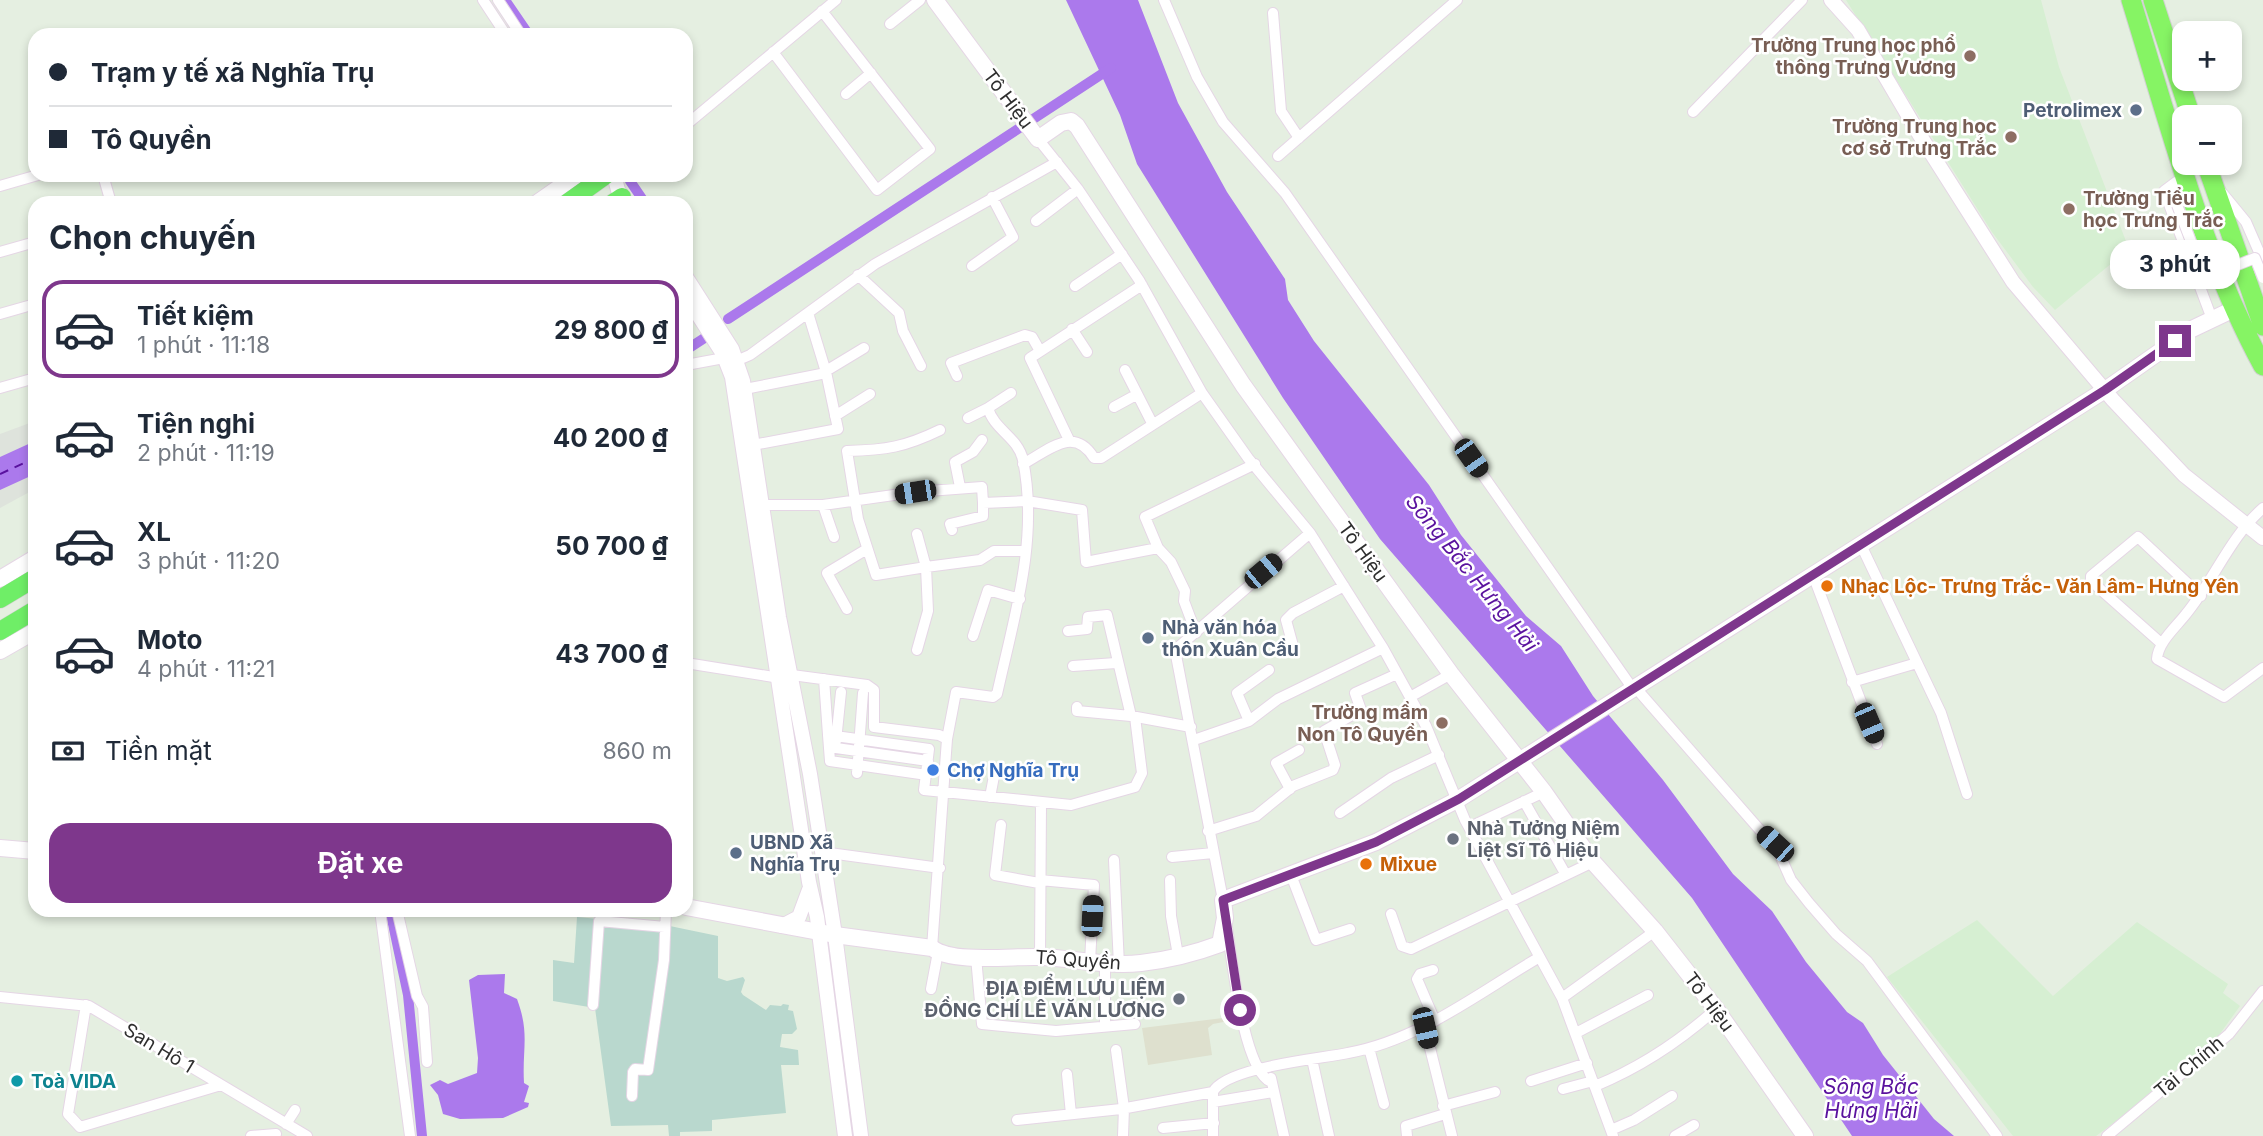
<!DOCTYPE html>
<html lang="vi">
<head>
<meta charset="utf-8">
<style>
	body { margin:0; font-family:Inter,sans-serif; background:#f2f2f3; color:#1f2937; height:100vh; display:flex; flex-direction:column; font-size:26px; white-space:nowrap }
	* { box-sizing:border-box; margin:0 }
	p { font-size:23px; color:#747a83 }
	.icon { flex:none; width:38px; height:38px; fill:none; stroke:currentColor; stroke-width:2; stroke-linecap:round; stroke-linejoin:round }
	.map { position:relative; flex:1; overflow:hidden }
	.panel { position:absolute; left:28px; top:196px; width:665px; height:721px; display:flex; flex-direction:column; background:#fff; border-radius:21px; box-shadow:0 4px 10px #0003 }
	.panel>* { flex:none }
	.banner { position:absolute; left:28px; top:28px; width:665px; height:154px; border-radius:21px; box-shadow:0 4px 10px #0003; display:grid; align-content:center; height:154px; padding:0 21px; background:#fff }
	.tools { position:absolute; left:2172px; top:21px; display:grid; gap:14px }
	.tools a { display:grid; place-items:center; width:70px; height:70px; border-radius:14px; background:#fff; box-shadow:0 4px 10px #0003; font-size:35px }
	.end { position:absolute; width:32px; height:32px; margin:-16px; border:9px solid #7e378c; background:#fff; box-shadow:0 0 0 4px #fff }
	.from { border-radius:50% }
	.bubble { position:absolute; height:49px; border-radius:21px; background:#fff; box-shadow:0 4px 10px #0003; font-size:23px; font-weight:700; line-height:49px; text-align:center }
	.car { position:absolute; width:21px; height:42px; margin:-21px -10px; border-radius:9px; box-shadow:0 0 5px 2px #0007; background:linear-gradient(#222 24%,#8ab4d8 0 40%,#222 0 76%,#8ab4d8 0 86%,#222 0) }
	.banner b { display:flex; align-items:center; gap:24px; height:66px; font-size:26px }
	.banner b+b { border-top:2px solid #e0e1e3 }
	.banner i { width:18px; height:18px; background:#1f2937 }
	ul { padding:0; list-style:none }
	li { display:flex; align-items:center; gap:21px; height:98px; margin:0 14px 10px; padding:0 7px; border:4px solid transparent; border-radius:21px }
	li div { flex:1 }
	li b { display:block; font-size:26px }
	li em { font-style:normal; font-weight:700 }
	li.on { border-color:#7e378c }
	li>.icon { width:63px; height:63px; stroke-width:1.5 }
	h2 { padding:0 21px; font-size:32px; line-height:84px }
	.pay { display:flex; align-items:center; gap:18px; height:77px; padding:0 21px; font-size:26px }
	.pay p { margin-inline-start:auto }
	.cta { display:flex; gap:14px; margin-top:auto; padding:14px 21px }
	.cta a { flex:1; height:80px; border-radius:21px; background:#7e378c; color:#fff; font-size:28px; font-weight:700; line-height:80px; text-align:center }
	.map>svg:first-child { display:block }
	.education { fill:#d6efd2 }
	.medical { fill:#dee0ce }
	.cemetery { fill:#b9d8ce }
	.plaza { fill:#dee3dc }
	.water { fill:#ab79ec }
	.lines { fill:none; stroke-linecap:round; stroke-linejoin:round }
	.canal { stroke:#ab79ec; stroke-width:10 }
	.ferry { stroke:#5a129e; stroke-width:2; stroke-dasharray:9 7; stroke-linecap:butt }
	.minor-casing { stroke:#e5d6e5; stroke-width:12 }
	.tertiary-casing { stroke:#e5d6e5; stroke-width:16 }
	.secondary-casing { stroke:#e5d6e5; stroke-width:18 }
	.primary-casing { stroke:#d1d1d1; stroke-width:19 }
	.trunk-casing { stroke:#d1d1d1; stroke-width:21 }
	.minor { stroke:#fff; stroke-width:10 }
	.tertiary { stroke:#fff; stroke-width:14 }
	.secondary { stroke:#fff; stroke-width:16 }
	.primary { stroke:#6fee67; stroke-width:18 }
	.trunk { stroke:#86f464; stroke-width:19 }
	.minor-bridge-casing { stroke:#e5d6e5; stroke-width:12; stroke-linecap:butt }
	.minor-bridge { stroke:#fff; stroke-width:10 }
	.route { stroke:#7e378c; stroke-width:9 }
	.education-dot { fill:#8d6e63; stroke:#fff; stroke-width:2.5 }
	.service-dot { fill:#5c6f8a; stroke:#fff; stroke-width:2.5 }
	.food-dot { fill:#e8710a; stroke:#fff; stroke-width:2.5 }
	.shop-dot { fill:#3f7fe0; stroke:#fff; stroke-width:2.5 }
	.worship-dot { fill:#6b7280; stroke:#fff; stroke-width:2.5 }
	.culture-dot { fill:#0f9aa8; stroke:#fff; stroke-width:2.5 }
	.labels { text-anchor:middle; dominant-baseline:central; stroke-width:5; stroke-linejoin:round; paint-order:stroke }
	.education-label { font-size:19px; font-weight:bold; fill:#785e54; stroke:#fff; text-anchor:end }
	.street-label { font-size:19px; fill:#2e2e2e; stroke:#fff }
	.service-label { font-size:19px; font-weight:bold; fill:#4e5e75; stroke:#fff; text-anchor:start }
	.food-label { font-size:19px; font-weight:bold; fill:#c56008; stroke:#fff; text-anchor:start }
	.shop-label { font-size:19px; font-weight:bold; fill:#366cbe; stroke:#fff; text-anchor:start }
	.worship-label { font-size:19px; font-weight:bold; fill:#5b616d; stroke:#fff; text-anchor:start }
	.culture-label { font-size:19px; font-weight:bold; fill:#0d838f; stroke:#fff; text-anchor:start }
	.water-label { font-size:21px; font-style:italic; fill:#5a129e; stroke:#fff }
</style>
</head>
<body>
<div class="map">
<svg width="2263" height="1136" viewBox="0 0 2263 1136">
	<rect width="100%" height="100%" fill="#e5efe1"/>
	<path class="education" d="M 1846,0 L 2041,0 L 2059,67 L 2129,249 L 2055,310 L 2033,287 L 1992,232 Z
		M 1977,920 L 2053,996 L 2137,922 L 2228,984 L 2223,993 L 2240,1006 L 2219,1035 L 2158,1090 L 2096,1136 L 2013,1136 L 1887,977 Z"/>
	<path class="medical" d="M 1239,1016 L 1239,1019 L 1213,1024 L 1208,1028 L 1212,1055 L 1148,1065 L 1142,1028 Z"/>
	<path class="cemetery" d="M 577,917 L 665,925 L 718,936 L 718,978 L 727,981 L 743,977 L 745,980 L 741,992 L 743,995 L 766,1010 L 770,1005 L 781,1006 L 783,1004 L 789,1005 L 788,1010 L 793,1011 L 797,1029 L 792,1034 L 782,1034 L 780,1047 L 798,1050 L 799,1065 L 781,1065 L 786,1113 L 712,1120 L 712,1131 L 680,1132 L 680,1136 L 669,1136 L 668,1125 L 611,1126 L 595,1008 L 553,1001 L 553,960 L 574,963 Z"/>
	<path class="plaza" d="M 35,421 L 35,489 L 0,508 L 0,434 Z"/>
	<path class="water" d="M 1066,0 L 1138,0 L 1178,103 L 1227,192 L 1285,279 L 1288,300 L 1314,341 L 1429,485 L 1461,535 L 1526,616 L 1561,646 L 1593,696 L 1663,780 L 1733,874 L 1772,911 L 1806,962 L 1847,1012 L 1863,1023 L 1883,1055 L 1934,1119 L 1954,1136 L 1852,1136 L 1692,898 L 1380,539 L 1283,398 L 1137,164 L 1120,115 Z
		M 35,441 L 35,474 L 0,490 L 0,457 Z
		M 505,974 L 504,993 L 517,999 C 530,1034 522,1048 524,1083 L 529,1086 L 524,1102 L 529,1103 L 528,1107 L 503,1118 L 460,1119 L 443,1114 L 438,1095 L 430,1085 L 440,1080 L 448,1084 L 477,1073 L 478,1058 L 469,980 L 478,975 Z"/>
	<g class="lines">
		<path class="canal" d="M 505,0 L 529,35
			M 630,181 L 645,203
			M 728,319 L 1111,68
			M 686,350 L 706,337
			M 390,910 L 408,995 L 422,1136"/>
		<path class="ferry" d="M 0,474 L 35,458"/>
		<g class="minor-casing">
			<path id="minor" d="M 483,0 L 506,35
				M 498,0 L 521,35
				M 1164,0 L 1197,77 L 1223,122 L 1285,193 L 1633,689
				M 1273,13 L 1281,111 L 1299,138
				M 890,24 L 920,0
				M 773,52 L 877,190 L 930,149 L 822,11
				M 846,94 L 871,73
				M 1693,112 L 1802,0
				M 686,125 L 836,0
				M 1038,139 L 1078,189 L 1139,280 L 1202,393 L 1248,458 L 1310,533 L 1383,648 L 1426,726 L 1465,820 L 1562,998 L 1613,1136
				M 1278,156 L 1457,0
				M 103,175 L 111,203
				M 2176,182 L 2164,191 L 2212,319
				M 0,186 L 38,175
				M 2219,189 L 2246,222 L 2263,261
				M 1036,221 L 1078,189
				M 0,252 L 35,242
				M 972,266 L 1013,237 L 992,197
				M 858,275 L 899,313 L 903,331 L 921,366
				M 1075,286 L 1122,254
				M 0,314 L 35,304
				M 1072,329 L 1087,352
				M 736,361 L 750,355 L 875,264 L 1057,162
				M 686,365 L 724,358
				M 1125,370 L 1152,423
				M 957,376 L 951,363 L 1025,335 L 1032,337 L 1040,351
				M 0,388 L 35,378
				M 745,389 L 821,374 L 864,348
				M 1114,407 L 1136,395
				M 988,408 L 1011,393
				M 835,416 L 870,394
				M 1069,440 L 1030,358 L 1142,285
				M 753,445 L 838,429 L 826,372 L 808,313
				M 1023,464 C 1049,450 1074,425 1094,458 L 1101,458 L 1202,393
				M 960,487 L 955,462 L 973,452 L 982,440
				M 763,505 L 823,505 L 915,492 L 982,487 L 983,503 L 1027,501 L 1082,510 L 1086,562 L 1158,548
				M 823,505 L 834,537
				M 2263,508 C 2230,537 2214,580 2186,614 C 2176,627 2158,642 2157,659 L 2224,697 L 2263,668
				M 952,530 L 950,524 L 983,516 L 983,503
				M 917,534 L 926,567 L 980,560 L 994,551 L 1026,551
				M 1861,545 L 1941,713 L 1967,794
				M 1813,575 L 1877,744
				M 847,609 L 827,573 L 867,549
				M 1068,631 L 1087,629 L 1088,617 L 1107,615 L 1131,716
				M 1196,633 L 1184,601 L 1185,591 L 1171,562 L 1158,548 L 1145,517 L 1255,464
				M 973,636 L 988,590 L 1020,599
				M 2162,644 L 2091,581 L 2091,576 L 2138,537 L 2201,596
				M 1277,648 L 1292,642 L 1286,620 L 1293,613 L 1344,586
				M 917,650 L 928,611 L 926,567 L 876,575 L 858,519 L 847,451 C 886,450 905,447 940,430
				M 686,663 L 780,678
				M 1073,666 L 1116,663
				M 792,675 L 867,685 L 874,690 L 874,727 L 939,735 L 947,739 L 932,948
				M 824,679 L 828,735 L 929,749 L 924,790 L 1071,805 L 1135,787 L 1142,773 L 1135,717
				M 1852,682 L 1917,663
				M 1635,687 L 1759,829 L 1775,844 L 1791,880 L 1809,903 L 1836,934 L 1867,961 L 1997,1136
				M 1410,697 L 1451,674
				M 1077,707 L 1077,711 L 1131,716 L 1191,727
				M 1249,721 L 1278,699 L 1383,648
				M 828,735 L 830,761 L 927,775
				M 947,739 L 956,692 L 993,697 L 997,694 C 1014,617 1039,540 1023,460 C 1018,437 994,430 988,408 L 968,418
				M 1194,740 L 1249,721 L 1237,693 L 1269,670
				M 836,741 L 841,692
				M 829,747 L 928,761
				M 857,773 L 863,693
				M 1290,789 L 1276,763 L 1299,750
				M 990,797 L 995,771
				M 1524,801 L 1566,875
				M 1340,813 L 1391,778 L 1439,755
				M 1001,825 L 995,875 L 1039,883
				M 1470,827 L 1544,792
				M 1208,831 L 1256,816 L 1293,786 L 1333,770 L 1335,765 L 1324,731 L 1361,710 L 1355,693 L 1397,674
				M 822,852 L 940,868
				M 1172,857 L 1213,853
				M 1114,860 L 1119,965
				M 1291,875 L 1316,940 L 1350,929
				M 1040,880 L 1094,885 L 1090,962
				M 1170,880 L 1171,916 L 1178,955
				M 1223,900 L 1175,650 L 1310,533
				M 380,910 L 410,1136
				M 397,910 L 417,996 L 423,1007 L 427,1062
				M 1391,914 L 1402,946 L 1411,949 L 1593,862
				M 1227,927 C 1232,958 1243,1070 1271,1082
				M 976,957 L 982,1024 L 1056,1031 L 1135,1024
				M 1040,957 L 1041,803
				M 1105,963 L 1105,1027
				M 1433,970 L 1420,974 L 1417,979 L 1435,1021
				M 931,989 L 938,952
				M 0,997 L 89,1006 L 307,1136
				M 1562,998 L 1655,931
				M 86,1005 L 68,1114 L 80,1127 L 221,1085
				M 593,1005 L 599,921 L 665,927
				M 1425,1028 L 1452,1136
				M 1576,1033 L 1648,995
				M 1369,1048 L 1384,1104
				M 1116,1050 L 1124,1108 L 1123,1136
				M 1312,1059 L 1329,1136
				M 1067,1074 L 1071,1114
				M 1271,1078 L 1284,1136
				M 1531,1081 L 1587,1063
				M 1595,1086 C 1639,1068 1680,1041 1716,1009
				M 1563,1089 L 1593,1081
				M 632,1096 L 633,1072 L 635,1069 L 648,1070 L 664,960 L 666,910
				M 1213,1102 L 1273,1092
				M 1443,1106 L 1495,1092
				M 1017,1120 L 1121,1109 L 1213,1092
				M 286,1124 L 295,1110
				M 1163,1128 L 1214,1123
				M 1611,1130 L 1634,1120 L 1672,1096
				M 251,1136 L 276,1134
				M 1213,1136 L 1213,1092 C 1226,1067 1320,1059 1348,1053 C 1419,1040 1477,994 1538,958
				M 1407,1136 L 1406,1126 L 1445,1114
				M 1675,1136 L 1694,1125
				M 2107,1136 L 2229,1034 L 2263,991"/>
		</g>
		<g class="tertiary-casing">
			<path id="tertiary" d="M 1831,0 L 1858,30 L 1919,134 L 2013,282 L 2113,400 L 2184,475 L 2263,538
				M 614,175 L 618,190 L 626,203
				M 686,277 L 732,349 L 743,381 L 779,617 L 810,774 L 835,935 L 861,1136
				M 686,296 L 723,354 L 732,377 L 809,882 L 817,917 L 845,1136
				M 782,926 L 799,917 L 809,890"/>
		</g>
		<g class="secondary-casing">
			<path id="secondary" d="M 935,0 L 1038,139 L 1061,123 L 1071,121 L 1077,126 L 1243,385 L 1451,674 L 1544,792 L 1593,862 L 1655,931 L 1716,1009 L 1805,1136
				M 537,203 L 577,175
				M 0,579 L 35,558
				M 0,651 L 35,631
				M 0,848 L 35,851
				M 686,907 L 835,935 L 932,948 C 953,964 1012,956 1039,957 C 1073,958 1107,967 1141,963 C 1167,960 1196,953 1220,944 L 1225,918 L 1223,900 L 1376,842 L 1459,799 L 2105,390 L 2192,329 L 2234,309"/>
		</g>
		<g class="primary-casing">
			<path id="primary" d="M 567,203 L 606,175
				M 613,203 L 622,197
				M 0,599 L 35,578
				M 0,631 L 35,610"/>
		</g>
		<g class="trunk-casing">
			<path id="trunk" d="M 2131,0 C 2169,123 2201,252 2263,366
				M 2153,0 L 2191,117
				M 2206,163 L 2263,326"/>
		</g>
		<use href="#minor" class="minor"/>
		<use href="#tertiary" class="tertiary"/>
		<use href="#secondary" class="secondary"/>
		<use href="#primary" class="primary"/>
		<use href="#trunk" class="trunk"/>
		<g class="minor-bridge-casing">
			<path id="minor-bridge" d="M 2172,192 L 2205,278 L 2255,258 L 2263,278"/>
		</g>
		<use href="#minor-bridge" class="minor-bridge"/>
	</g>
	<g class="lines">
		<path class="route" d="M 1240,1010 L 1223,900 L 1376,842 L 1459,799 L 2105,390 L 2175,341"/>
	</g>
	<g class="education-dot">
		<circle cx="1970" cy="56" r="7"/>
		<circle cx="2011" cy="137" r="7"/>
		<circle cx="2069" cy="209" r="7"/>
		<circle cx="1442" cy="723" r="7"/>
	</g>
	<g class="service-dot">
		<circle cx="2136" cy="110" r="7"/>
		<circle cx="1148" cy="638" r="7"/>
		<circle cx="736" cy="853" r="7"/>
	</g>
	<g class="food-dot">
		<circle cx="1827" cy="586" r="7"/>
		<circle cx="1366" cy="864" r="7"/>
	</g>
	<circle class="shop-dot" cx="933" cy="770" r="7"/>
	<g class="worship-dot">
		<circle cx="1453" cy="839" r="7"/>
		<circle cx="1179" cy="999" r="7"/>
	</g>
	<circle class="culture-dot" cx="17" cy="1081" r="7"/>
	<g class="labels">
		<g class="education-label">
			<text x="1956" y="45">Trường Trung học phổ<tspan x="1956" dy="22">thông Trưng Vương</tspan></text>
			<text x="1997" y="126">Trường Trung học<tspan x="1997" dy="22">cơ sở Trưng Trắc</tspan></text>
			<text x="2083" y="198" text-anchor="start">Trường Tiểu<tspan x="2083" dy="22">học Trưng Trắc</tspan></text>
			<text x="1428" y="712">Trường mầm<tspan x="1428" dy="22">Non Tô Quyền</tspan></text>
		</g>
		<g class="street-label">
			<text transform="translate(1008 99) rotate(53)">Tô Hiệu</text>
			<text transform="translate(1363 552) rotate(54)">Tô Hiệu</text>
			<text transform="translate(1078 960) rotate(4)">Tô Quyền</text>
			<text transform="translate(1709 1002) rotate(53)">Tô Hiệu</text>
			<text transform="translate(159 1048) rotate(31)">San Hô 1</text>
			<text transform="translate(2189 1067) rotate(-40)">Tài Chính</text>
		</g>
		<g class="service-label">
			<text x="2122" y="110" text-anchor="end">Petrolimex</text>
			<text x="1162" y="627">Nhà văn hóa<tspan x="1162" dy="22">thôn Xuân Cầu</tspan></text>
			<text x="750" y="842">UBND Xã<tspan x="750" dy="22">Nghĩa Trụ</tspan></text>
		</g>
		<g class="food-label">
			<text x="1841" y="586">Nhạc Lộc- Trưng Trắc- Văn Lâm- Hưng Yên</text>
			<text x="1380" y="864">Mixue</text>
		</g>
		<g class="shop-label">
			<text x="947" y="770">Chợ Nghĩa Trụ</text>
		</g>
		<g class="worship-label">
			<text x="1467" y="828">Nhà Tưởng Niệm<tspan x="1467" dy="22">Liệt Sĩ Tô Hiệu</tspan></text>
			<text x="1165" y="988" text-anchor="end">ĐỊA ĐIỂM LƯU LIỆM<tspan x="1165" dy="22">ĐỒNG CHÍ LÊ VĂN LƯƠNG</tspan></text>
		</g>
		<g class="culture-label">
			<text x="31" y="1081">Toà VIDA</text>
		</g>
		<g class="water-label">
			<text transform="translate(1472 573) rotate(51)">Sông Bắc Hưng Hải</text>
			<text x="1871" y="1086">Sông Bắc<tspan x="1871" dy="24">Hưng Hải</tspan></text>
		</g>
	</g>
</svg>
<div class="tools">
<a>+</a>
<a>−</a>
</div>
<i class="end from" style="left:1240px;top:1010px"></i>
<i class="end" style="left:2175px;top:341px"></i>
<div class="bubble" style="left:2110px;top:240px;width:130px">3 phút</div>
<i class="car" style="left:1471px;top:458px;rotate:145deg"></i>
<i class="car" style="left:915px;top:492px;rotate:261deg"></i>
<i class="car" style="left:1263px;top:571px;rotate:50deg"></i>
<i class="car" style="left:1869px;top:723px;rotate:157deg"></i>
<i class="car" style="left:1775px;top:844px;rotate:312deg"></i>
<i class="car" style="left:1092px;top:916px;rotate:3deg"></i>
<i class="car" style="left:1425px;top:1028px;rotate:167deg"></i>
<div class="banner">
<b><i class="from"></i>Trạm y tế xã Nghĩa Trụ</b>
<b><i></i>Tô Quyền</b>
</div>
<section class="panel">
<h2>Chọn chuyến</h2>
<ul>
<li class="on"><svg class="icon" aria-label="car" viewBox="0 0 24 24"><path d="M5 17H2v-5l4-1 3-4h7l3 4 3 1v5h-3M9 17h6M6 11h13"/><circle cx="7" cy="17" r="2"/><circle cx="17" cy="17" r="2"/></svg><div><b>Tiết kiệm</b><p>1 phút · 11:18</p></div><em>29 800 ₫</em></li>
<li><svg class="icon" aria-label="car" viewBox="0 0 24 24"><path d="M5 17H2v-5l4-1 3-4h7l3 4 3 1v5h-3M9 17h6M6 11h13"/><circle cx="7" cy="17" r="2"/><circle cx="17" cy="17" r="2"/></svg><div><b>Tiện nghi</b><p>2 phút · 11:19</p></div><em>40 200 ₫</em></li>
<li><svg class="icon" aria-label="car" viewBox="0 0 24 24"><path d="M5 17H2v-5l4-1 3-4h7l3 4 3 1v5h-3M9 17h6M6 11h13"/><circle cx="7" cy="17" r="2"/><circle cx="17" cy="17" r="2"/></svg><div><b>XL</b><p>3 phút · 11:20</p></div><em>50 700 ₫</em></li>
<li><svg class="icon" aria-label="car" viewBox="0 0 24 24"><path d="M5 17H2v-5l4-1 3-4h7l3 4 3 1v5h-3M9 17h6M6 11h13"/><circle cx="7" cy="17" r="2"/><circle cx="17" cy="17" r="2"/></svg><div><b>Moto</b><p>4 phút · 11:21</p></div><em>43 700 ₫</em></li>
</ul>
<div class="pay"><svg class="icon" aria-label="cash" viewBox="0 0 24 24"><path d="M3 7h18v10H3z"/><circle cx="12" cy="12" r="2"/></svg>Tiền mặt<p>860 m</p></div>
<div class="cta"><a>Đặt xe</a></div>
</section>
</div>
</body>
</html>
